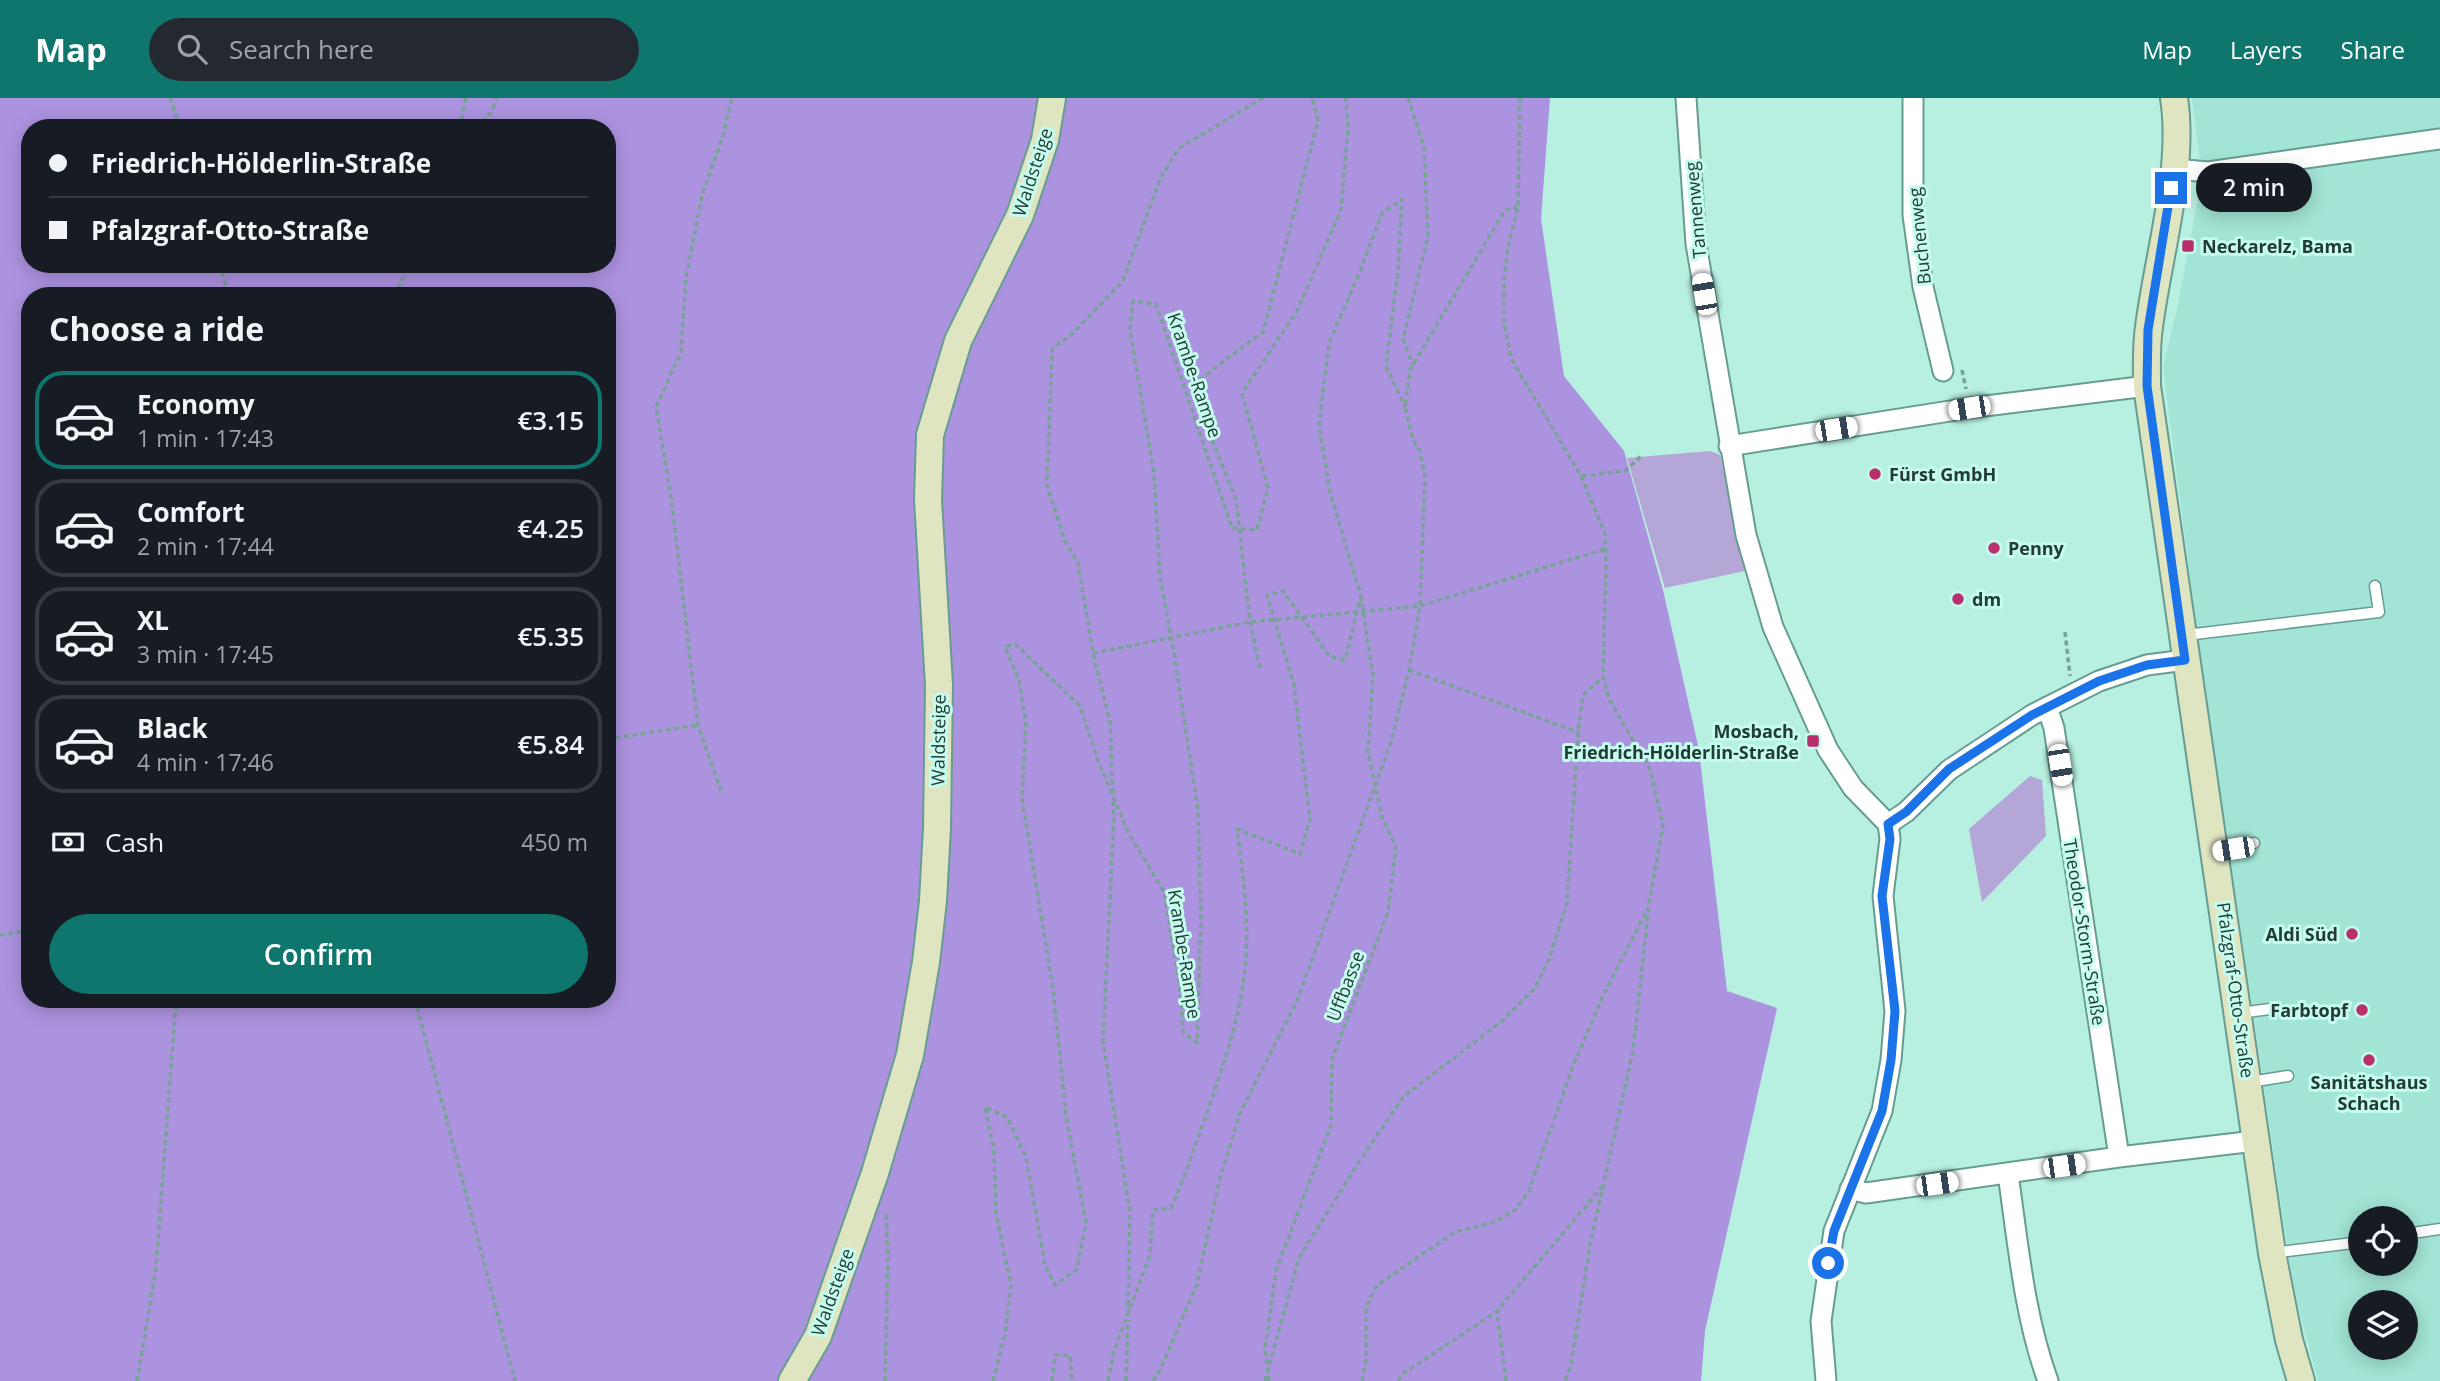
<!DOCTYPE html>
<html lang="en">
<head>
<meta charset="utf-8">
<style>
	body { margin:0; font-family:"Open Sans",sans-serif; background:#242831; color:#f1f3f6; height:100vh; display:flex; flex-direction:column; font-size:26px; white-space:nowrap }
	* { box-sizing:border-box; margin:0 }
	p { font-size:23px; color:#9ea1a6 }
	.icon { flex:none; width:38px; height:38px; fill:none; stroke:currentColor; stroke-width:2; stroke-linecap:round; stroke-linejoin:round }
	.map { position:relative; flex:1; overflow:hidden }
	.side { position:absolute; left:21px; top:189px; width:595px; height:721px; display:flex; flex-direction:column; background:#171b24; border-radius:28px; box-shadow:0 4px 18px #0003 }
	.side>* { flex:none }
	.guide { position:absolute; left:21px; top:21px; width:595px; height:154px; border-radius:28px; box-shadow:0 4px 18px #0003; display:grid; align-content:center; height:154px; padding:0 28px; background:#171b24 }
	.fabs { position:absolute; left:2348px; top:1108px; display:grid; gap:14px }
	.fabs a { display:grid; place-items:center; width:70px; height:70px; border-radius:50%; background:#171b24; box-shadow:0 4px 18px #0003; font-size:35px }
	.end { position:absolute; width:32px; height:32px; margin:-16px; border:9px solid #1a73e8; background:#fff; box-shadow:0 0 0 4px #fff }
	.from { border-radius:50% }
	.bubble { position:absolute; height:49px; border-radius:24px; background:#171b24; box-shadow:0 4px 18px #0003; font-size:23px; font-weight:600; line-height:49px; text-align:center }
	.car { position:absolute; width:21px; height:42px; margin:-21px -10px; border-radius:9px; box-shadow:0 0 5px 2px #0007; background:linear-gradient(#fff 24%,#345 0 40%,#fff 0 76%,#345 0 86%,#fff 0) }
	.guide b { display:flex; align-items:center; gap:24px; height:66px; font-size:26px }
	.guide b+b { border-top:2px solid #363941 }
	.guide i { width:18px; height:18px; background:#f1f3f6 }
	ul { padding:0; list-style:none }
	li { display:flex; align-items:center; gap:21px; height:98px; margin:0 14px 10px; padding:0 14px; border:4px solid #363941; border-radius:28px }
	li div { flex:1 }
	li b { display:block; font-size:26px }
	li em { font-style:normal; font-weight:600 }
	li.current { border-color:#0f766e }
	li>.icon { width:63px; height:63px; stroke-width:1.5 }
	h2 { padding:0 28px; font-size:32px; line-height:84px }
	.pay { display:flex; align-items:center; gap:18px; height:77px; padding:0 28px; font-size:26px }
	.pay p { margin-inline-start:auto }
	.action { display:flex; gap:14px; margin-top:auto; padding:14px 28px }
	.action a { flex:1; height:80px; border-radius:42px; background:#0f766e; color:#fff; font-size:28px; font-weight:600; line-height:80px; text-align:center }
	header { display:flex; align-items:center; gap:42px; box-sizing:border-box; height:98px; padding:0 35px; background:#0f766e; color:#fff }
	header strong { font-size:33px }
	nav { display:flex; gap:38px; margin-inline-start:auto; font-size:24px }
	.search { width:490px; height:63px; background:#242831; display:flex; align-items:center; gap:18px; box-sizing:border-box; padding:0 24px; border-radius:38px; color:#9ea1a6; font-size:26px }
	.map>svg:first-child { display:block }
	.built { fill:#a2e4d5; fill-rule:evenodd }
	.green { fill:#b4a6d6 }
	.forest { fill:#ac93e0; fill-rule:evenodd }
	.lines { fill:none; stroke-linecap:round; stroke-linejoin:round }
	.lane-casing { stroke:#679d91; stroke-width:13 }
	.street-casing { stroke:#679d91; stroke-width:23 }
	.secondary-casing { stroke:#679d91; stroke-width:30 }
	.path { stroke:#78a298; stroke-width:3.5; stroke-dasharray:5 3.5; stroke-linecap:butt }
	.lane { stroke:#fff; stroke-width:10 }
	.street { stroke:#fff; stroke-width:19 }
	.secondary { stroke:#dfe4c1; stroke-width:26 }
	.route { stroke:#1a73e8; stroke-width:9 }
	.poi-dot { fill:#b92f6c; stroke:#c4fcee; stroke-width:2.5 }
	.labels { text-anchor:middle; dominant-baseline:central; stroke-width:6; stroke-linejoin:round; paint-order:stroke }
	.street-label { font-size:18px; fill:#243a35; stroke:#c4fcee }
	.poi-label { font-size:18px; font-weight:bold; fill:#243a35; stroke:#c4fcee; text-anchor:start }
</style>
</head>
<body>
<header>
<strong>Map</strong>
<div class="search"><svg class="icon" aria-label="search" viewBox="0 0 24 24"><circle cx="10" cy="10" r="6"/><path d="M15 15l6 6"/></svg>Search here</div>
<nav><a>Map</a><a>Layers</a><a>Share</a></nav>
</header>
<div class="map">
<svg width="2440" height="1283" viewBox="0 0 2440 1283">
	<rect width="100%" height="100%" fill="#b7efe1"/>
	<path class="built" d="M 2192,0 L 2440,0 L 2440,1283 L 2318,1283 L 2299,1211 L 2290,1166 L 2199,549 L 2163,269 L 2178,207 L 2202,79 ZM 2361,1120 L 2406,1120 L 2406,1166 L 2361,1166 ZM 2361,1204 L 2406,1204 L 2406,1250 L 2361,1250 Z"/>
	<path class="green" d="M 1710,353 L 1720,357 L 1745,473 L 1665,490 L 1627,360 Z
		M 2030,678 L 2042,682 L 2046,738 L 1982,804 L 1969,731 Z"/>
	<path class="forest" d="M 0,0 L 1550,0 L 1541,121 L 1564,278 L 1624,353 L 1663,492 L 1699,652 L 1727,893 L 1777,910 L 1705,1233 L 1701,1283 L 0,1283 ZM 30,30 L 607,30 L 607,166 L 30,166 ZM 30,198 L 607,198 L 607,901 L 30,901 Z"/>
	<g class="lines">
		<g class="lane-casing">
			<path id="lane" d="M 2186,537 L 2379,514 L 2375,488
				M 2217,753 L 2254,745
				M 2239,915 L 2278,910
				M 2250,984 L 2288,978
				M 2406,1136 L 2440,1131
				M 2272,1155 L 2361,1144"/>
		</g>
		<g class="street-casing">
			<path id="street" d="M 1686,0 L 1696,146 L 1746,437 L 1773,529 L 1828,652 L 1853,690 L 1888,726
				M 1913,0 L 1913,117 L 1923,189 L 1943,273
				M 2175,71 L 2208,74 L 2440,41
				M 1729,348 L 1969,310 L 2147,288
				M 2047,609 L 2054,630 L 2119,1059
				M 1888,726 L 1906,714 L 1949,672 L 2032,617 L 2099,583 L 2147,567 L 2185,562
				M 2008,1076 C 2018,1145 2024,1217 2048,1283
				M 1850,1091 L 1866,1095 L 2119,1059 L 2255,1043
				M 1826,1283 L 1821,1223 L 1834,1133 L 1882,1013 L 1891,962 L 1895,913 L 1883,798 L 1890,741 L 1888,726"/>
		</g>
		<g class="secondary-casing">
			<path id="secondary" d="M 2174,0 C 2185,70 2158,158 2149,229 C 2146,248 2147,269 2147,288 L 2272,1155 L 2289,1242 L 2301,1283
				M 792,1283 L 818,1238 L 875,1075 L 910,957 L 926,864 L 933,803 L 937,730 L 939,587 L 928,402 L 930,337 L 958,243 L 1020,117 L 1045,42 L 1052,0"/>
		</g>
		<path class="path" d="M 170,0 L 180,30
			M 1408,0 L 1424,50 L 1428,138 L 1403,241 L 1413,267
			M 1520,0 L 1518,108 L 1508,149 L 1504,183 L 1504,224 L 1511,260 L 1581,378 L 1605,436 L 1606,468 L 1603,579 L 1609,601 L 1650,671 L 1663,727 L 1649,806 L 1633,953 L 1590,1147 L 1571,1266 L 1565,1283
			M 460,30 L 466,0
			M 476,30 L 491,14 L 497,0
			M 220,166 L 228,198
			M 395,198 L 409,166
			M 1962,272 L 1966,291
			M 1582,378 L 1625,373 L 1643,356
			M 2065,534 L 2070,578
			M 1093,555 L 1250,524 L 1420,508 L 1605,451
			M 1260,570 L 1250,524 L 1236,401 L 1201,315 L 1198,284 L 1221,265 L 1263,234 L 1318,23 L 1312,0
			M 1409,572 L 1578,634
			M 607,641 L 698,627
			M 721,693 L 698,627 L 671,398 L 656,309 L 681,254 L 686,179 L 702,98 L 724,34 L 732,0
			M 1113,695 L 1110,623 L 1093,555 L 1078,465 L 1065,443 L 1047,387 L 1052,251 L 1073,235 L 1123,183 L 1160,81 L 1178,51 L 1263,0
			M 1113,703 L 1114,720 L 1103,943 L 1130,1114 L 1128,1214
			M 0,837 L 30,832
			M 415,901 L 515,1283
			M 137,1283 L 156,1170 L 176,901
			M 885,1283 L 888,1161 L 886,1113
			M 993,1283 L 1005,1236 L 1011,1187 L 996,1115 L 994,1051 L 985,1009 L 1007,1019 L 1026,1059 L 1045,1167 L 1055,1187 L 1077,1171 L 1086,1125 L 1066,1017 L 1053,890 L 1022,700 L 1026,626 L 1019,582 L 1005,549 L 1015,546 L 1080,608 L 1099,665 L 1129,736 L 1164,794 L 1180,889 L 1183,934 L 1197,945 L 1201,822 L 1198,712 L 1173,549 L 1160,479 L 1154,375 L 1130,232 L 1133,203 L 1156,206 L 1232,430 L 1257,432 L 1268,390 L 1242,295 L 1297,213 L 1341,112 L 1348,29 L 1346,0
			M 1052,1283 L 1055,1257 L 1070,1257 L 1072,1283
			M 1108,1283 L 1114,1253 L 1150,1157 L 1153,1112 L 1171,1110 C 1185,1079 1195,1047 1207,1015 C 1221,973 1237,930 1243,886 C 1251,836 1244,782 1237,731 L 1300,756 L 1310,721 L 1294,587 L 1267,497 L 1283,493 L 1330,559 L 1345,562 L 1361,498 L 1330,394 L 1319,327 L 1329,245 L 1359,176 L 1382,115 L 1402,101 L 1398,173 L 1386,268 L 1405,309
			M 1126,1283 L 1128,1222
			M 1153,1283 L 1160,1272 L 1197,1186 L 1221,1076 L 1240,1015 L 1297,903 L 1391,644 L 1409,572 L 1420,508 L 1425,378 L 1420,354 L 1412,338 L 1405,309 L 1410,272 L 1505,112 L 1517,109
			M 1265,1283 L 1299,1160 L 1359,1064 L 1403,999 L 1502,923 L 1534,891 L 1548,864 L 1567,805 L 1578,634 L 1583,597 L 1603,579
			M 1269,1283 L 1265,1251 L 1276,1173 L 1331,1027 L 1332,961 L 1388,814 L 1396,748 L 1382,720 L 1368,653 L 1373,576 L 1361,501
			M 1362,1283 L 1366,1262 L 1366,1209 L 1377,1187 L 1455,1134 L 1495,1124 L 1515,1112 L 1529,1093 L 1573,968 L 1603,898 L 1648,810
			M 1398,1283 L 1404,1275 L 1496,1214
			M 1506,1283 L 1497,1213 L 1602,1089"/>
		<use href="#lane" class="lane"/>
		<use href="#street" class="street"/>
		<use href="#secondary" class="secondary"/>
	</g>
	<g class="lines">
		<path class="route" d="M 1828,1165 L 1834,1133 L 1882,1013 L 1891,962 L 1895,913 L 1882,798 L 1890,741 L 1888,726 L 1906,714 L 1949,671 L 2032,617 L 2099,583 L 2147,567 L 2185,562 L 2147,288 L 2148,232 L 2171,90"/>
	</g>
	<g class="poi-dot">
		<rect x="2181" y="141" width="14" height="14" rx="3.5"/>
		<circle cx="1875" cy="376" r="7"/>
		<circle cx="1994" cy="450" r="7"/>
		<circle cx="1958" cy="501" r="7"/>
		<rect x="1806" y="636" width="14" height="14" rx="3.5"/>
		<circle cx="2352" cy="836" r="7"/>
		<circle cx="2362" cy="912" r="7"/>
		<circle cx="2369" cy="962" r="7"/>
	</g>
	<g class="labels">
		<g class="street-label">
			<text transform="translate(1032 74) rotate(-72)">Waldsteige</text>
			<text transform="translate(1695 112) rotate(-95)">Tannenweg</text>
			<text transform="translate(1919 138) rotate(-96)">Buchenweg</text>
			<text transform="translate(1195 277) rotate(71)">Krambe-Rampe</text>
			<text transform="translate(938 642) rotate(-89)">Waldsteige</text>
			<text transform="translate(2085 834) rotate(81)">Theodor-Storm-Straße</text>
			<text transform="translate(1185 856) rotate(81)">Krambe-Rampe</text>
			<text transform="translate(1345 888) rotate(-69)">Uffbasse</text>
			<text transform="translate(2236 892) rotate(82)">Pfalzgraf-Otto-Straße</text>
			<text transform="translate(832 1194) rotate(-70)">Waldsteige</text>
		</g>
		<g class="poi-label">
			<text x="2202" y="148">Neckarelz, Bama</text>
			<text x="1889" y="376">Fürst GmbH</text>
			<text x="2008" y="450">Penny</text>
			<text x="1972" y="501">dm</text>
			<text x="1799" y="633" text-anchor="end">Mosbach,<tspan x="1799" dy="21">Friedrich-Hölderlin-Straße</tspan></text>
			<text x="2338" y="836" text-anchor="end">Aldi Süd</text>
			<text x="2348" y="912" text-anchor="end">Farbtopf</text>
			<text x="2369" y="984" text-anchor="middle">Sanitätshaus<tspan x="2369" dy="21">Schach</tspan></text>
		</g>
	</g>
</svg>
<div class="fabs">
<a><svg class="icon" aria-label="locate" viewBox="0 0 24 24"><circle cx="12" cy="12" r="6"/><path d="M12 2v4M12 18v4M2 12h4M18 12h4"/></svg></a>
<a><svg class="icon" aria-label="layers" viewBox="0 0 24 24"><path d="M12 4l9 5-9 5-9-5zM3 14l9 5 9-5"/></svg></a>
</div>
<i class="end from" style="left:1828px;top:1165px"></i>
<i class="end" style="left:2171px;top:90px"></i>
<div class="bubble" style="left:2196px;top:65px;width:116px">2 min</div>
<i class="car" style="left:1704px;top:196px;rotate:350deg"></i>
<i class="car" style="left:1969px;top:310px;rotate:261deg"></i>
<i class="car" style="left:1836px;top:331px;rotate:81deg"></i>
<i class="car" style="left:2060px;top:667px;rotate:171deg"></i>
<i class="car" style="left:2233px;top:751px;rotate:261deg"></i>
<i class="car" style="left:2064px;top:1068px;rotate:82deg"></i>
<i class="car" style="left:1937px;top:1086px;rotate:82deg"></i>
<div class="guide">
<b><i class="from"></i>Friedrich-Hölderlin-Straße</b>
<b><i></i>Pfalzgraf-Otto-Straße</b>
</div>
<section class="side">
<h2>Choose a ride</h2>
<ul>
<li class="current"><svg class="icon" aria-label="car" viewBox="0 0 24 24"><path d="M5 17H2v-5l4-1 3-4h7l3 4 3 1v5h-3M9 17h6M6 11h13"/><circle cx="7" cy="17" r="2"/><circle cx="17" cy="17" r="2"/></svg><div><b>Economy</b><p>1 min · 17:43</p></div><em>€3.15</em></li>
<li><svg class="icon" aria-label="car" viewBox="0 0 24 24"><path d="M5 17H2v-5l4-1 3-4h7l3 4 3 1v5h-3M9 17h6M6 11h13"/><circle cx="7" cy="17" r="2"/><circle cx="17" cy="17" r="2"/></svg><div><b>Comfort</b><p>2 min · 17:44</p></div><em>€4.25</em></li>
<li><svg class="icon" aria-label="car" viewBox="0 0 24 24"><path d="M5 17H2v-5l4-1 3-4h7l3 4 3 1v5h-3M9 17h6M6 11h13"/><circle cx="7" cy="17" r="2"/><circle cx="17" cy="17" r="2"/></svg><div><b>XL</b><p>3 min · 17:45</p></div><em>€5.35</em></li>
<li><svg class="icon" aria-label="car" viewBox="0 0 24 24"><path d="M5 17H2v-5l4-1 3-4h7l3 4 3 1v5h-3M9 17h6M6 11h13"/><circle cx="7" cy="17" r="2"/><circle cx="17" cy="17" r="2"/></svg><div><b>Black</b><p>4 min · 17:46</p></div><em>€5.84</em></li>
</ul>
<div class="pay"><svg class="icon" aria-label="cash" viewBox="0 0 24 24"><path d="M3 7h18v10H3z"/><circle cx="12" cy="12" r="2"/></svg>Cash<p>450 m</p></div>
<div class="action"><a>Confirm</a></div>
</section>
</div>
</body>
</html>
